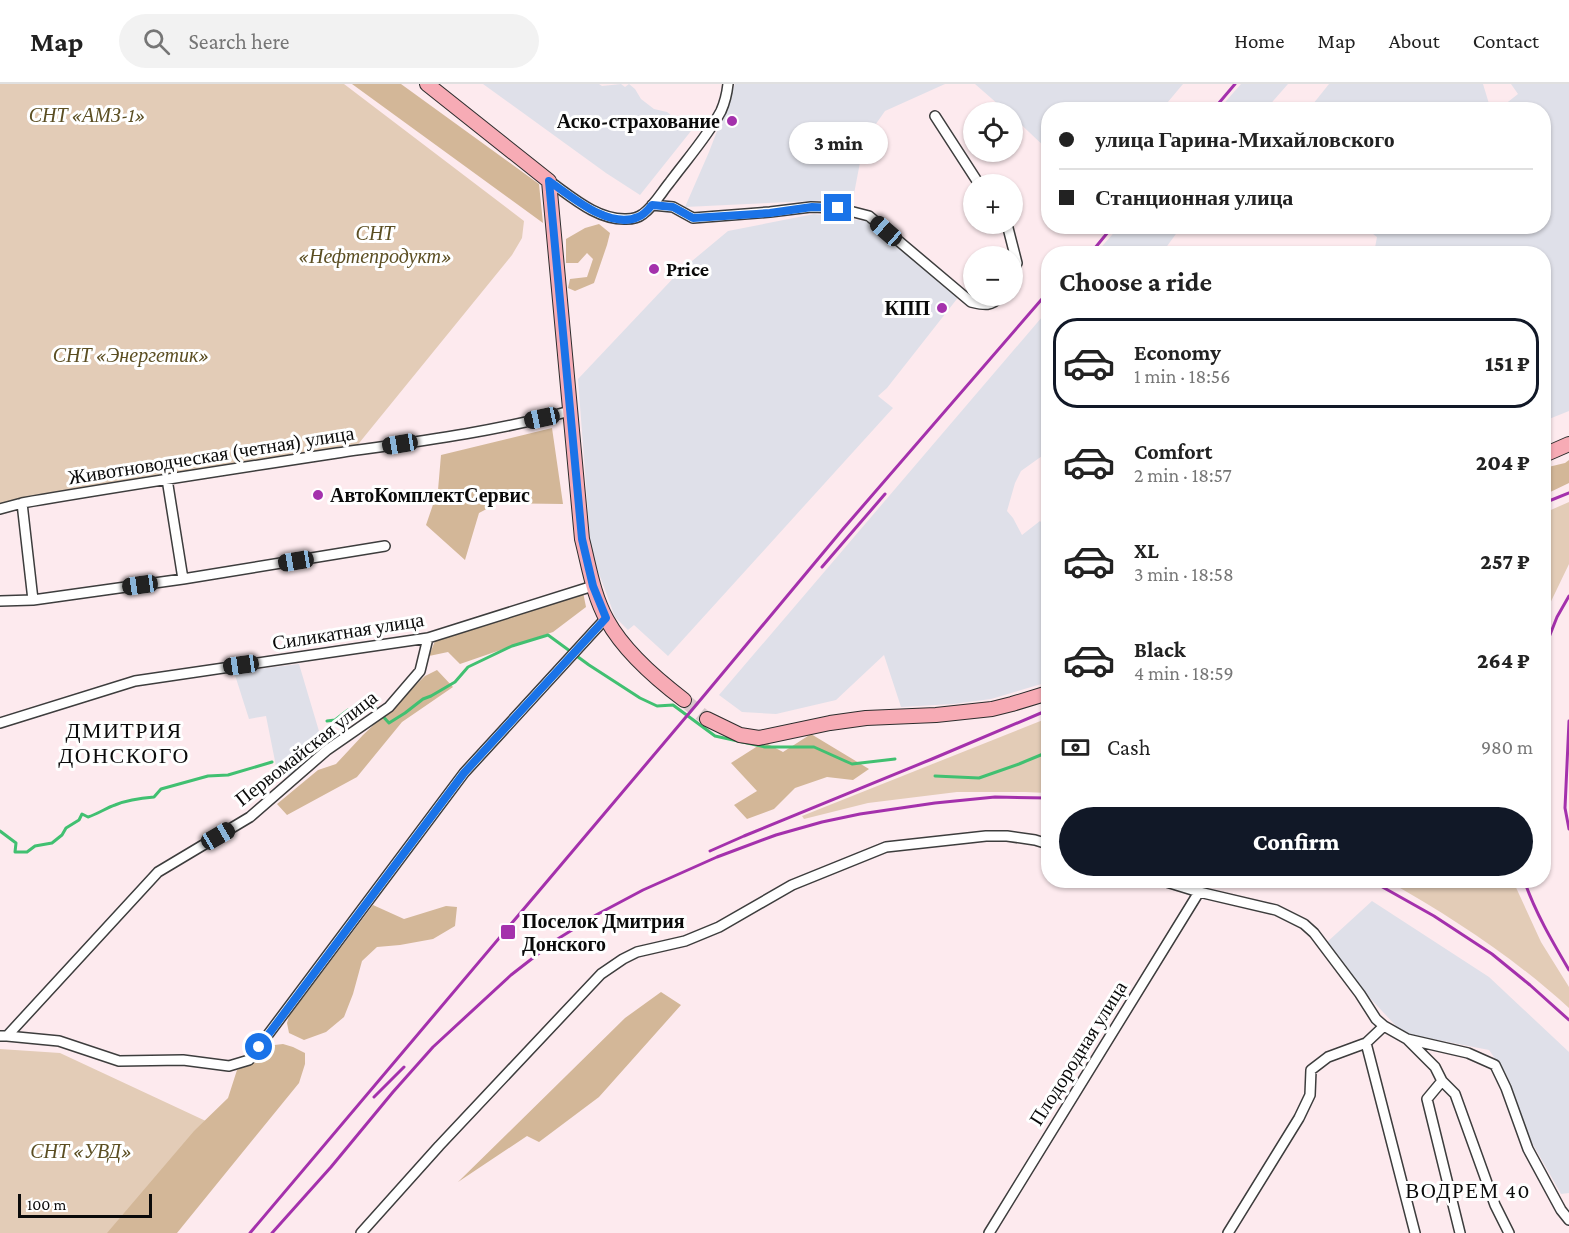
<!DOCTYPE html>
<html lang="en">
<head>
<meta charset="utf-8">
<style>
	body { margin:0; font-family:"Crimson Pro",serif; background:#f2f2f2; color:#222; height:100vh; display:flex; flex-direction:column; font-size:22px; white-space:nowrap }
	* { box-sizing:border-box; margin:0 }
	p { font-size:20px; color:#767676 }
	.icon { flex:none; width:33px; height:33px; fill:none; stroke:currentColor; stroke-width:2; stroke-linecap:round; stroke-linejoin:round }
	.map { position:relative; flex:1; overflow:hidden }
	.details { position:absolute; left:1041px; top:162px; width:510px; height:642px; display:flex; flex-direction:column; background:#fff; border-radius:24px; box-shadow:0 2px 4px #0004 }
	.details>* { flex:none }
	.top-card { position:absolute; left:1041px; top:18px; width:510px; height:132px; border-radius:24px; box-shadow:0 2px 4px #0004; display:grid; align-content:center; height:132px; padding:0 18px; background:#fff }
	.fabs { position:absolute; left:963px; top:18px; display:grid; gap:12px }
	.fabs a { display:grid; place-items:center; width:60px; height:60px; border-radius:50%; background:#fff; box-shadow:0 2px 4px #0004; font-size:30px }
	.scale { position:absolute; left:18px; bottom:15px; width:134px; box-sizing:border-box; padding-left:6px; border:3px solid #0a0a0a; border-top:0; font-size:16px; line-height:21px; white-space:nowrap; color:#0a0a0a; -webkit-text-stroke:4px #fff; paint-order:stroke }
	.end { position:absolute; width:27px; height:27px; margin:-14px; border:8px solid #1a73e8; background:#fff; box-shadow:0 0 0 3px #fff }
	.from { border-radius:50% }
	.bubble { position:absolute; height:42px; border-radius:21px; background:#fff; box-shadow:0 2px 4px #0004; font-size:20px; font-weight:800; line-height:42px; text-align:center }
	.car { position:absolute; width:18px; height:36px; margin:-18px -9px; border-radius:8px; box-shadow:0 0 4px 2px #0007; background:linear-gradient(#222 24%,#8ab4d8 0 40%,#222 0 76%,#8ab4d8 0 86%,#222 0) }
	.top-card b { display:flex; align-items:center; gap:21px; height:57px; font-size:22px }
	.top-card b+b { border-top:2px solid #e0e0e0 }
	.top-card i { width:15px; height:15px; background:#222 }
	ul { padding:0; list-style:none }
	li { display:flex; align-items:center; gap:18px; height:90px; margin:0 12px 9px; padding:0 6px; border:3px solid transparent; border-radius:24px }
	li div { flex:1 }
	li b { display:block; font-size:22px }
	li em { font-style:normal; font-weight:800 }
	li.current { border-color:#111827 }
	li>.icon { width:54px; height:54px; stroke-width:1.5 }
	h2 { padding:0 18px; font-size:27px; line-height:72px }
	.pay { display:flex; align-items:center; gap:15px; height:66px; padding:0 18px; font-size:22px }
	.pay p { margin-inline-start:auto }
	.cta { display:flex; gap:12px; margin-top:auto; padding:12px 18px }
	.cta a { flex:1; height:69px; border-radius:36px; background:#111827; color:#fff; font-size:24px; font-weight:800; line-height:69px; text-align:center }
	header { display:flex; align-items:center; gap:36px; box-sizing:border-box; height:84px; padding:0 30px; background:#fff; border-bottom:2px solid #e0e0e0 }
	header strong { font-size:28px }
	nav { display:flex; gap:33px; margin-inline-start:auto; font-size:21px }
	.search { width:420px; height:54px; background:#f2f2f2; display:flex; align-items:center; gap:15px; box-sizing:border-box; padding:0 21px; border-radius:33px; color:#767676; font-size:22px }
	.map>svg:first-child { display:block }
	.industrial { fill:#dfe0e9 }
	.green { fill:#e3ccb7 }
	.forest { fill:#d3b798 }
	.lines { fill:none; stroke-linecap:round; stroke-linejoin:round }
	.stream { stroke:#41c071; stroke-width:3 }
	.secondary-tunnel { stroke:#d9c8cc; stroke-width:14; stroke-dasharray:14 7; stroke-linecap:butt }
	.street-casing { stroke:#3d3d3d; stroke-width:12 }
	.secondary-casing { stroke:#2c2c2c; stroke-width:16 }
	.street { stroke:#fff; stroke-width:9 }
	.secondary { stroke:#f7abb5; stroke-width:14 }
	.rail { stroke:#a431ac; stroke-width:3 }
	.route { stroke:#1a73e8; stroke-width:8 }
	.poi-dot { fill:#a431ac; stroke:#fff; stroke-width:2 }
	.labels { text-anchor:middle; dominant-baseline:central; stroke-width:6; stroke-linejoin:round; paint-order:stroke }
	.park-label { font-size:20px; font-style:italic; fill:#5b4e22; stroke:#fff }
	.poi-label { font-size:20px; font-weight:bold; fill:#0a0a0a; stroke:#fff; text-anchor:start }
	.street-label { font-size:20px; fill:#0a0a0a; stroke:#fff }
	.neighbourhood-label { font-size:21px; letter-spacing:1.5px; fill:#0a0a0a; stroke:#fff }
	.quarter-label { font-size:22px; letter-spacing:1.5px; fill:#0a0a0a; stroke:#fff }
</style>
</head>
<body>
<header>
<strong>Map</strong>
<div class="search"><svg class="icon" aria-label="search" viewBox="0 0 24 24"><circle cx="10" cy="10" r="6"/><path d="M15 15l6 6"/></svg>Search here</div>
<nav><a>Home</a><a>Map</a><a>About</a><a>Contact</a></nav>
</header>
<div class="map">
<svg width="1569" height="1149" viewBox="0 0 1569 1149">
	<rect width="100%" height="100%" fill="#fdeaee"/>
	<path class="industrial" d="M 483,0 L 599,0 L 602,2 L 621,0 L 625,3 L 629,0 L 635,5 L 641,15 L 654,25 L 667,28 L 691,47 L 640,111 L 606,89 Z
		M 735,0 L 945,0 L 885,27 L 871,47 L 862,68 L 853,115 L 685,123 L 709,68 Z
		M 975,0 L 1183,0 L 1162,25 L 1048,26 L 1048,66 L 1013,33 L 1012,28 L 1007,28 Z
		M 1241,0 L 1288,0 L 1266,25 L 1219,25 Z
		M 1329,0 L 1483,0 L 1490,23 L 1489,26 L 1309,25 Z
		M 1511,0 L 1569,0 L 1569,327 L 1544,337 L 1544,170 L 1374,169 L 1377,153 L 1364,143 L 1544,142 L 1544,26 L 1499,25 L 1518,10 Z
		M 814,130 L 873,138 L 960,211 L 887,304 L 878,312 L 893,324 L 668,572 L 634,541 L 628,546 L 615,533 L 591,468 L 578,295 L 680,187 L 728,147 Z
		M 1119,143 L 1119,142 L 1181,143 L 1162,169 L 1096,169 Z
		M 1048,226 L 1048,361 L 1042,372 L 1021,387 L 1015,399 L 1007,427 L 1013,434 L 1022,451 L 1040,437 L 1048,446 L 1048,598 L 991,615 L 953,620 L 901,623 L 884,571 L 836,616 L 776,630 L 742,628 L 719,611 Z
		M 299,580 L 324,664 L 294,691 L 278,692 L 266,632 L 249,635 L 234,588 Z
		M 1372,817 L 1489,893 L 1569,968 L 1569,1109 L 1561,1110 L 1531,1057 L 1507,992 L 1489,966 L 1407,950 L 1396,942 L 1368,912 L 1325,860 Z"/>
	<path class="green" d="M 0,0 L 344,0 L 524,137 L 522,154 L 512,171 L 351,369 L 0,424 Z
		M 1569,418 L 1569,480 L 1544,532 L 1544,429 Z
		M 1048,634 L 1048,709 L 1025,708 L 957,708 L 868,719 L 804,735 L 802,732 Z
		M 1388,797 L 1513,797 L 1541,858 L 1569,903 L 1569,924 C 1513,873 1453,834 1388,797 Z
		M 0,965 L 60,969 L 238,1052 L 160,1149 L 0,1149 Z"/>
	<path class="forest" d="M 352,0 L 401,0 L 539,100 L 543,139 Z
		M 599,140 L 610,149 L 607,161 L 594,199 L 575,207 L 568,204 L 570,195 L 587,193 L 593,175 L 587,169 L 578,179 L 566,179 L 566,155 L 585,144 Z
		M 552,344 L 563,420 L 498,419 L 479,429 L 465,476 L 426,441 L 438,406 L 441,371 Z
		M 1569,376 L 1569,399 L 1544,411 L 1544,384 L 1565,379 Z
		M 583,508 L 586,523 L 553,548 L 460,580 L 448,568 L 429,572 L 435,557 Z
		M 437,586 L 453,603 L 402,638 L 357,693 L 287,731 L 277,720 L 318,686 L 336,680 L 363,651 L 425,592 Z
		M 811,650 L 869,685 L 853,696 L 827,693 L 795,704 L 774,725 L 747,735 L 734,721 L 757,707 L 731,679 L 764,658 L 783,668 Z
		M 373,821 L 404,835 L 446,822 L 457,823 L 455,842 L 433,855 L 400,861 L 377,863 L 362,877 L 353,910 L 344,933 L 326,948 L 304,956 L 289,949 L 287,939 L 289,932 Z
		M 661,908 L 681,921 L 599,1013 L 539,1058 L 527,1052 L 458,1098 L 625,934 Z
		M 283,960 L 293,963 L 305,969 L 305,980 L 299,999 L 177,1149 L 107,1149 L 194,1047 L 228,1014 L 237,986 L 255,977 L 266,962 Z"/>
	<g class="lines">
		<path class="stream" d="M 327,637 L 335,636 L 348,626 L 354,626 L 361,620 L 369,617 L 389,639 L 405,629 L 423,615 L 431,612 L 455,598 L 468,583 L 512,562 L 548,551 L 589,581 L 640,614 L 657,622 L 673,621 L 715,652 L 765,663 L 814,663 L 852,680 L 895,675
			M 935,692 L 979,694 L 1019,680 L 1048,668
			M 0,747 L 16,759 L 15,768 L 27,768 L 35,762 L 52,759 L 62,751 L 66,744 L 79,736 L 82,730 L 88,733 C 98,730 106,724 115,721 C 127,716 141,714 154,713 L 161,705 L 208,692 L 228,691 L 272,678"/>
		<path class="secondary-tunnel" d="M 684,616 L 707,635"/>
		<g class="street-casing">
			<path id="street" d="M 935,32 L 979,100
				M 549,97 C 572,113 597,136 626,135 C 632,135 638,134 643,130 C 654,122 661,109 670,98 C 687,75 707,53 721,27 C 725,18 727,9 728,0
				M 652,121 L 673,123 L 693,134 L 770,128 L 811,123 L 838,124 L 869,132 L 971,218 C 984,221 991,223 1001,212
				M 1005,140 L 1008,144 L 1017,179 L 1012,191
				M 167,395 L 183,495
				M 22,419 L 33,516
				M 0,425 L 22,419 C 127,401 232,385 337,369 C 414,358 494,348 570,327
				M 0,517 L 33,516 L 183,495 L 385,462
				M 0,639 L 135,597 L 428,554 L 593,502
				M 1160,796 L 1199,808 L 1276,826 L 1304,840 L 1314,849 L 1360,910 L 1376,935 L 1384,942 L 1407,955 L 1468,969 L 1495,981 L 1506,1004 L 1528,1065 L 1561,1126 L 1569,1136
				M 0,952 L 7,952 L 158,788 L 250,733 L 327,666 L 389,623 L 420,587 L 428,554
				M 7,952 L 59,957 L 119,977 L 183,976 L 229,982 L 249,976 L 464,689 L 606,534
				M 1407,955 L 1435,983 L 1442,997 L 1455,1010 L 1495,1121 L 1509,1149
				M 1366,959 L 1415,1149
				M 1442,997 L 1427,1015 L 1460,1149
				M 361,1149 L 439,1062 L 601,890 L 623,875 L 637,868 L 685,857 L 719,843 L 792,801 L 886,763 L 986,752 L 1007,752 L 1035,756 L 1048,760
				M 989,1149 L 1199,808
				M 1228,1149 L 1299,1034 L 1310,1011 L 1311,986 L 1328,973 L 1366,959 L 1384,942"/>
		</g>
		<g class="secondary-casing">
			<path id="secondary" d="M 427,0 L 549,97 L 582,455 C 589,482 593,511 607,536 C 624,567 655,594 684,616
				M 1544,371 L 1569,360
				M 707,635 L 740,651 L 759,654 L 830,639 L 866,634 L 936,631 L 992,625 L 1012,620 L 1048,609"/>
		</g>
		<use href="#street" class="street"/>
		<use href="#secondary" class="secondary"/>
		<path class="rail" d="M 1213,26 L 1235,0
			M 1090,170 L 1113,142
			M 1544,419 L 1569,409
			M 822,483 L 885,410
			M 1544,566 L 1557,533 L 1569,512
			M 1569,637 L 1565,724 L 1569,745
			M 710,767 L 744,752 L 932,675 L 1048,626
			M 1370,796 L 1434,832 L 1492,870 L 1530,901 L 1569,936
			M 1524,796 C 1535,828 1552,857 1569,886
			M 374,1013 L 404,983
			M 250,1149 L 702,614 L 843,445 L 1048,208
			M 272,1149 L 331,1083 L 393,1008 L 433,963 L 511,891 L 556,856 L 596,831 L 643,806 L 717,773 L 776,751 L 822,738 L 860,730 L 935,719 L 995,713 L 1048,714"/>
	</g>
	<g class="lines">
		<path class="route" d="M 259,963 L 464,689 L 606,534 L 593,502 L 582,455 L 549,97 C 571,112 609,146 638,133 C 644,131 648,126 652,121 L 673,123 L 693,134 L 770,129 L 812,123 L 838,124"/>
	</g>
	<g class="poi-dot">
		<circle cx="732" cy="37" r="6"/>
		<circle cx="654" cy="185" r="6"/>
		<circle cx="942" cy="224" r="6"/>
		<circle cx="318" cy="411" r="6"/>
		<rect x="500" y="840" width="16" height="16" rx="3"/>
	</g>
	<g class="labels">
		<g class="park-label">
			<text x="87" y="31">СНТ «АМЗ-1»</text>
			<text x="375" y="149">СНТ<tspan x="375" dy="23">«Нефтепродукт»</tspan></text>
			<text x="131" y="271">СНТ «Энергетик»</text>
			<text x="81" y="1067">СНТ «УВД»</text>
		</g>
		<g class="poi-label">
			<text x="720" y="37" text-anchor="end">Аско-страхование</text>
			<text x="666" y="185">Price</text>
			<text x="930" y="224" text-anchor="end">КПП</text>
			<text x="330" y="411">АвтоКомплектСервис</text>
			<text x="522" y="837">Поселок Дмитрия<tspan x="522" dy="23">Донского</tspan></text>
		</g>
		<g class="street-label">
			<text transform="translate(211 371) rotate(-9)">Животноводческая (четная) улица</text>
			<text transform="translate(348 547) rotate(-9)">Силикатная улица</text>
			<text transform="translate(306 664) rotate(-38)">Первомайская улица</text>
			<text transform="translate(1078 969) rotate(-58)">Плодородная улица</text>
		</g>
		<g class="neighbourhood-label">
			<text x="1468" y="1107">ВОДРЕМ 40</text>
		</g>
		<g class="quarter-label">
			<text x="124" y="646">ДМИТРИЯ<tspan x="124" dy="25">ДОНСКОГО</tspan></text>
		</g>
	</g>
</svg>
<div class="fabs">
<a><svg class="icon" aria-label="locate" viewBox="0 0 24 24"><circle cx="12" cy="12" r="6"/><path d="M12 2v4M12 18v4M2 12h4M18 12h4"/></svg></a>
<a>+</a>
<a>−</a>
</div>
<div class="scale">100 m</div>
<i class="end from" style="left:259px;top:963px"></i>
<i class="end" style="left:838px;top:124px"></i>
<div class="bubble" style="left:789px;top:38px;width:99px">3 min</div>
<i class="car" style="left:886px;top:147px;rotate:311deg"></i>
<i class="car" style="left:542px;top:334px;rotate:258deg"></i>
<i class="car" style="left:400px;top:360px;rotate:261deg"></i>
<i class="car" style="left:296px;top:477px;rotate:261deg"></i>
<i class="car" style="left:140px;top:501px;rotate:262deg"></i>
<i class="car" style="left:241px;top:581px;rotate:262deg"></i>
<i class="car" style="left:218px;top:752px;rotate:60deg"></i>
<div class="top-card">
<b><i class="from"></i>улица Гарина-Михайловского</b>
<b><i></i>Станционная улица</b>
</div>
<section class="details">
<h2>Choose a ride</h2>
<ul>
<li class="current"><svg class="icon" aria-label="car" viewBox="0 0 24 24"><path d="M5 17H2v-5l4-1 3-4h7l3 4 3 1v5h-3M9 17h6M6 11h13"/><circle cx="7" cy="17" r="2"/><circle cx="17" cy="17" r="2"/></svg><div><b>Economy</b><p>1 min · 18:56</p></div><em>151 ₽</em></li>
<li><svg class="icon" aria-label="car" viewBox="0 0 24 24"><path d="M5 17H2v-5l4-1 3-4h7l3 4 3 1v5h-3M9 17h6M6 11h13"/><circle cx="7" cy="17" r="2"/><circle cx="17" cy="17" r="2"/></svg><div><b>Comfort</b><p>2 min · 18:57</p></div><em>204 ₽</em></li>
<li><svg class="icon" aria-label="car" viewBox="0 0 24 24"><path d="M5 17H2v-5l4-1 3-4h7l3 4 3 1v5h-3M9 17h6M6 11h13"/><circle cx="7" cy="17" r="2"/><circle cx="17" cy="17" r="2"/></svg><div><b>XL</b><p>3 min · 18:58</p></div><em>257 ₽</em></li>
<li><svg class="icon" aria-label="car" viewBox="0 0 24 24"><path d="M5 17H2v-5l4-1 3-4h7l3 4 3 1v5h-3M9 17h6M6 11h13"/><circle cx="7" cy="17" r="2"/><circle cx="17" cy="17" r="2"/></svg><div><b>Black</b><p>4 min · 18:59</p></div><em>264 ₽</em></li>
</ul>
<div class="pay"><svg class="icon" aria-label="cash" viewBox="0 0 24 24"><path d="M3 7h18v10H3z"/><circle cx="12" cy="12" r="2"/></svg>Cash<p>980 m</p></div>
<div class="cta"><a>Confirm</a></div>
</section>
</div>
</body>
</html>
